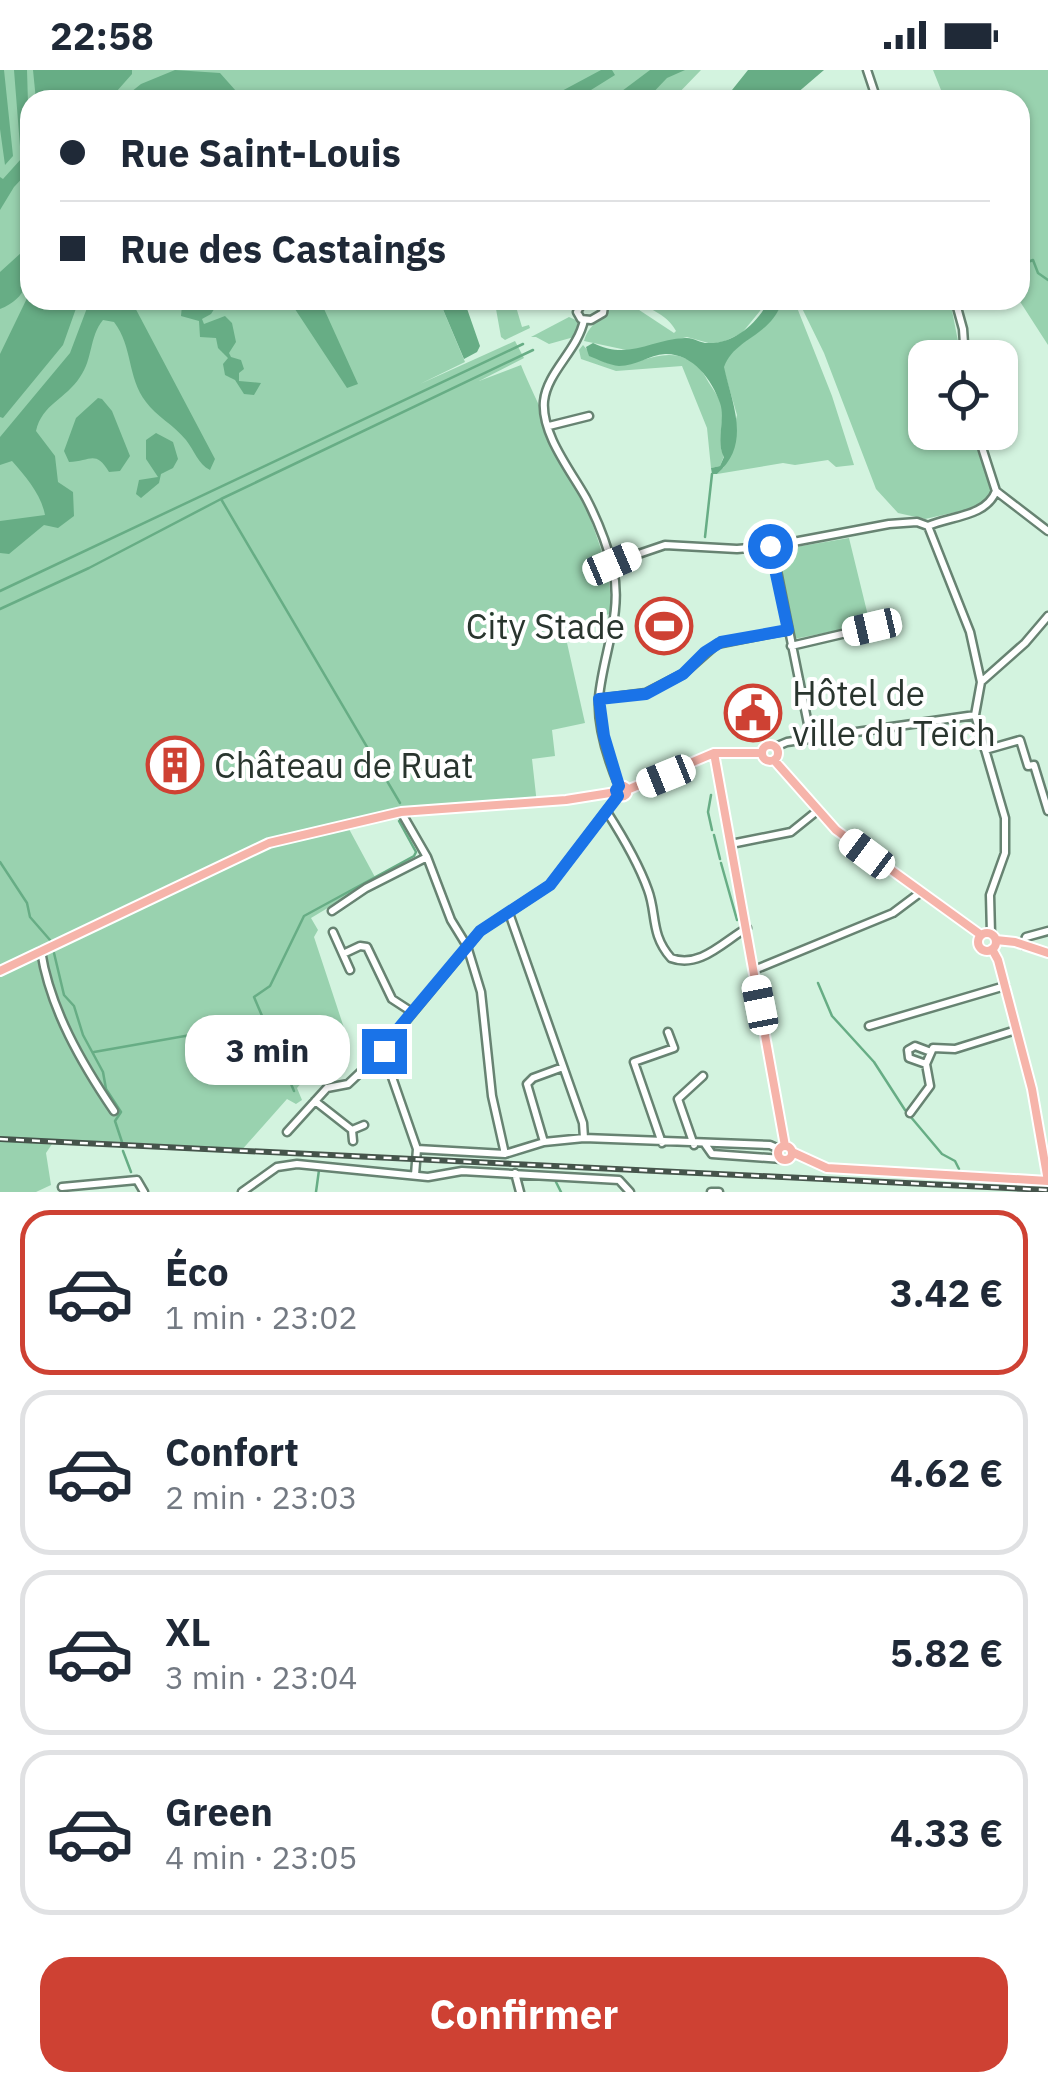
<!DOCTYPE html>
<html lang="fr">
<head>
<meta charset="utf-8">
<style>
	body { margin:0; font-family:"IBM Plex Sans",sans-serif; background:#f2f2f3; color:#1f2937; height:100vh; display:flex; flex-direction:column; font-size:38px; white-space:nowrap }
	* { box-sizing:border-box; margin:0 }
	p { font-size:32px; color:#747a83 }
	.icon { flex:none; width:55px; height:55px; fill:none; stroke:currentColor; stroke-width:2; stroke-linecap:round; stroke-linejoin:round }
	.map { position:relative; height:1122px; overflow:hidden }
	.panel { display:flex; flex-direction:column; background:#fff; flex:1 }
	.panel>* { flex:none }
	.guide { position:absolute; left:20px; top:20px; width:1010px; height:220px; border-radius:30px; box-shadow:0 2px 8px #0004; display:grid; align-content:center; height:220px; padding:0 40px; background:#fff }
	.controls { position:absolute; left:908px; top:270px; display:grid; gap:20px }
	.controls a { display:grid; place-items:center; width:110px; height:110px; border-radius:20px; background:#fff; box-shadow:0 2px 8px #0004; font-size:50px }
	.end { position:absolute; width:45px; height:45px; margin:-22px; border:12px solid #1a73e8; background:#fff; box-shadow:0 0 0 5px #fff }
	.from { border-radius:50% }
	.bubble { position:absolute; height:70px; border-radius:30px; background:#fff; box-shadow:0 2px 8px #0004; font-size:32px; font-weight:800; line-height:70px; text-align:center }
	.car { position:absolute; width:30px; height:60px; margin:-30px -15px; border-radius:12px; box-shadow:0 0 8px 2px #0007; background:linear-gradient(#fff 24%,#345 0 40%,#fff 0 76%,#345 0 86%,#fff 0) }
	.guide b { display:flex; align-items:center; gap:35px; height:95px; font-size:38px }
	.guide b+b { border-top:2px solid #e0e1e3 }
	.guide i { width:25px; height:25px; background:#1f2937 }
	ul { padding:18px 0 0; list-style:none }
	li { display:flex; align-items:center; gap:30px; height:165px; margin:0 20px 15px; padding:0 20px; border:5px solid #e0e1e3; border-radius:30px }
	li div { flex:1 }
	li b { display:block; font-size:38px }
	li em { font-style:normal; font-weight:800 }
	li.current { border-color:#ce4133 }
	li>.icon { width:90px; height:90px; stroke-width:1.5 }
	.action { display:flex; gap:20px; margin-top:auto; padding:20px 40px }
	.action a { flex:1; height:115px; border-radius:30px; background:#ce4133; color:#fff; font-size:40px; font-weight:800; line-height:115px; text-align:center }
	.status { display:flex; justify-content:space-between; align-items:center; height:70px; padding:0 50px; background:#fff; direction:ltr }
	.status svg { height:28px; fill:currentColor }
	.map>svg:first-child { display:block }
	.green { fill:#99d2af }
	.water { fill:#67ad85 }
	.lines { fill:none; stroke-linecap:round; stroke-linejoin:round }
	.stream { stroke:#67ad85; stroke-width:2.5 }
	.minor-casing { stroke:#678372; stroke-width:11 }
	.major-casing { stroke:#fff; stroke-width:12 }
	.minor { stroke:#fff; stroke-width:6 }
	.major { stroke:#f6b4aa; stroke-width:8 }
	.rail-casing { stroke:#45544b; stroke-width:6 }
	.rail { stroke:#fff; stroke-width:2.5; stroke-dasharray:8; stroke-linecap:butt }
	.route { stroke:#1a73e8; stroke-width:12 }
	.labels { text-anchor:middle; dominant-baseline:central; stroke-width:8; stroke-linejoin:round; paint-order:stroke }
	.poi-label { font-size:35px; fill:#29352e; stroke:#fff; text-anchor:start }
</style>
</head>
<body>
<div class="status"><b>22:58</b><svg viewBox="0 0 49 12"><path d="M0 12V9h3v3zM5 12V6h3v6zM10 12V3h3v9zM15 12V0h3v12zM26 1h20v11H26zM47 4h2v5h-2z"/></svg></div>
<div class="map">
<svg width="1048" height="1122" viewBox="0 0 1048 1122">
	<rect width="100%" height="100%" fill="#d3f3df"/>
	<path class="green" d="M 0,0 L 701,0 L 672,30 L 30,30 L 30,230 L 439,230 L 465,292 L 420,314 L 515,271 L 524,288 L 479,311 L 521,295 C 546,357 619,482 610,544 L 563,555 L 585,653 L 552,660 L 555,686 L 532,689 L 537,734 L 399,746 L 349,759 L 376,809 L 311,848 L 318,860 L 314,867 L 347,967 L 328,983 L 297,1018 L 302,1030 L 296,1034 L 287,1029 L 239,1083 L 52,1074 L 46,1083 L 51,1115 L 36,1122 L 0,1122 Z
		M 933,0 L 1048,0 L 1048,275 L 1019,230 L 1020,30 L 945,30 Z
		M 489,230 L 514,230 L 522,257 L 529,255 L 530,258 L 505,270 L 501,267 L 496,239 Z
		M 613,230 L 624,230 L 674,263 L 676,261 C 666,243 652,242 637,230 L 769,230 L 742,263 L 725,271 L 712,274 L 687,267 L 631,281 L 584,271 C 590,250 605,251 613,230 Z
		M 783,230 L 794,230 L 832,326 L 854,395 L 836,397 L 828,390 L 795,395 L 783,393 L 717,404 L 724,397 L 737,345 L 723,297 C 734,268 770,266 783,230 Z
		M 798,230 L 950,230 L 961,287 L 925,288 L 925,362 L 972,363 L 992,424 L 981,434 L 965,440 L 925,449 L 898,443 L 876,419 L 824,283 Z
		M 569,247 L 578,251 L 580,257 L 574,267 L 549,274 L 536,267 L 531,267 Z
		M 583,275 C 620,320 651,270 689,290 C 699,295 704,304 709,313 C 713,319 718,326 721,333 C 726,350 715,371 724,386 L 720,396 L 711,398 L 707,358 L 682,296 L 616,301 L 581,289 L 579,280 Z
		M 849,468 L 870,554 L 794,569 L 778,480 Z"/>
	<path class="water" d="M 0,0 L 4,0 L 13,86 L 5,95 L 0,59 Z
		M 14,0 L 27,0 L 30,100 L 14,117 L 0,140 L 0,107 L 3,109 L 21,89 Z
		M 33,0 L 132,0 L 132,4 L 109,30 L 36,30 Z
		M 175,0 L 220,3 L 244,30 L 121,30 L 141,14 Z
		M 601,0 L 612,0 L 615,5 L 575,30 L 545,30 Z
		M 650,0 L 685,0 L 667,8 L 646,30 L 610,30 Z
		M 748,0 L 824,0 L 789,30 L 724,30 Z
		M 30,166 C 30,197 34,226 0,239 L 0,202 L 22,182 Z
		M 30,222 L 30,230 L 79,230 L 63,275 L 3,348 L 0,347 L 0,284 Z
		M 90,230 L 131,230 L 215,389 L 210,400 C 198,394 194,380 186,370 C 174,355 156,346 146,332 C 127,307 133,277 114,252 L 103,250 C 89,267 93,289 80,307 C 66,329 42,334 36,361 L 55,386 L 58,412 L 73,422 L 74,446 L 58,458 L 44,455 L 9,484 L 0,483 L 0,451 L 45,445 C 41,424 26,407 12,391 L 0,395 L 0,367 L 70,283 Z
		M 189,230 L 220,230 L 211,244 L 202,249 L 204,254 L 225,246 L 232,253 L 236,272 L 229,283 L 231,287 L 241,290 L 244,299 L 239,303 L 239,311 L 261,313 L 254,325 L 244,324 L 235,310 L 225,305 L 223,294 L 228,288 L 218,278 L 216,268 L 200,267 L 199,251 L 181,246 L 182,235 Z
		M 289,230 L 320,230 L 358,314 L 347,318 Z
		M 439,230 L 464,230 L 480,276 L 477,282 L 464,289 Z
		M 769,230 L 783,230 C 770,268 735,267 724,297 C 732,334 752,374 717,404 L 712,404 L 711,398 L 720,396 L 724,387 C 715,371 726,350 720,333 C 712,309 692,283 665,284 C 649,285 636,296 619,296 C 609,295 599,290 589,286 L 586,277 L 593,273 C 629,291 651,269 685,268 C 693,267 699,273 708,273 C 734,274 758,253 769,230 Z
		M 98,328 L 102,329 L 112,341 L 130,386 L 120,401 L 109,402 C 95,379 90,392 69,392 L 64,381 L 76,348 Z
		M 156,363 L 173,372 L 178,389 L 173,398 L 161,404 L 159,413 L 141,428 L 136,424 L 139,410 L 158,407 L 146,389 L 146,370 Z"/>
	<g class="lines">
		<path class="stream" d="M 1020,165 L 1026,175 L 1020,180
			M 1020,195 L 1033,190 L 1038,203 L 1048,210
			M 221,429 L 400,733
			M 705,467 L 712,404
			M 0,521 L 523,274
			M 0,539 L 89,498 L 221,429 L 533,280
			M 711,725 L 708,742 L 712,760
			M 714,765 L 720,789
			M 0,792 L 27,833 L 30,847 L 50,870
			M 721,793 L 737,850
			M 54,883 L 64,925 L 74,936 L 83,965 L 103,1002 L 106,1019 L 121,1042 L 115,1051 L 122,1072
			M 818,913 L 832,946 L 874,992 L 905,1040
			M 94,982 L 264,952
			M 294,1021 L 254,927 L 270,916 L 304,846 L 414,786 L 416,782 L 399,751
			M 910,1046 L 942,1084 L 955,1091 L 959,1099
			M 123,1081 L 131,1102
			M 556,1112 L 561,1122
			M 316,1122 L 319,1100"/>
		<g class="minor-casing">
			<path id="minor" d="M 867,0 L 877,30
				M 584,230 L 577,242 L 581,249 L 591,250 L 603,243 L 605,230
				M 955,230 L 963,259 L 965,288
				M 584,250 C 578,280 547,302 544,331 C 541,364 571,401 586,428 C 598,451 607,474 613,499 C 623,543 603,584 599,627 C 597,656 608,690 619,716
				M 549,356 L 589,346
				M 996,421 L 1048,461
				M 928,456 L 970,562 L 981,612 L 975,645 L 1005,748 L 1005,783 L 990,825 L 991,864
				M 928,456 C 950,446 986,447 996,421 L 977,362
				M 772,476 L 811,669
				M 612,493 L 665,475 L 737,479 L 772,476 L 889,454 L 917,452 L 928,456
				M 791,576 L 872,557
				M 981,612 L 1025,573 L 1048,546
				M 599,629 L 646,623 L 683,604 L 717,574 L 788,560
				M 775,677 L 787,672 L 975,645
				M 985,680 L 1020,670 L 1028,696 L 1034,695 L 1048,741
				M 401,742 L 427,787 L 451,850 L 467,876 L 481,922 L 492,1026 L 505,1084
				M 607,742 C 623,767 638,792 648,820 C 657,844 650,864 671,888 C 700,899 724,871 747,858
				M 731,774 L 791,762 L 817,741
				M 332,841 L 366,818 L 427,787
				M 509,843 L 583,1053 L 584,1068
				M 333,862 L 350,900
				M 1023,875 L 1026,867 L 1048,861
				M 41,881 C 50,939 82,994 114,1041
				M 343,884 L 360,876 L 367,877 L 392,929 L 412,942
				M 754,900 L 893,843 L 921,822
				M 869,956 L 1005,916
				M 926,994 L 909,988 L 908,980 L 915,976 L 931,982
				M 315,1031 L 352,1060
				M 910,1043 L 930,1016 L 926,994 L 933,978 L 955,979 L 1016,960
				M 352,1060 L 364,1055
				M 352,1060 L 353,1071
				M 287,1062 L 327,1018 L 348,1014 L 383,981
				M 544,1072 L 527,1014 L 533,1008 L 563,997
				M 662,1073 L 634,992 L 674,978 L 668,962
				M 705,1074 L 712,1084 L 782,1089
				M 694,1075 L 678,1029 L 703,1006
				M 417,1079 L 505,1084 L 544,1072 L 584,1068 L 770,1075 L 779,1079
				M 515,1103 L 520,1122
				M 415,1105 L 417,1079 L 385,987 L 385,976 L 480,861 L 550,815 L 618,726
				M 62,1117 L 137,1110 L 144,1122
				M 242,1122 L 277,1097 L 297,1094 L 428,1107 L 462,1101 L 619,1110 L 630,1122
				M 711,1122 L 719,1122"/>
		</g>
		<g class="major-casing">
			<path id="major" d="M762 683a8 8 0 1 1 16 0a8 8 0 1 1-16 0Z
				M 714,683 L 785,1076
				M 774,690 L 836,760 L 981,865
				M616.5 721a5.5 5.5 0 1 1 11 0a5.5 5.5 0 1 1-11 0Z
				M 627,720 L 714,683 L 761,683
				M978 872a9 9 0 1 1 18 0a9 9 0 1 1-18 0Z
				M 996,870 L 1015,872 L 1048,883
				M 992,879 L 998,890 L 1032,1019 L 1048,1111
				M 0,901 L 269,773 L 401,742 L 566,730 L 616,722
				M778 1083a7 7 0 1 1 14 0a7 7 0 1 1-14 0Z
				M 792,1082 L 827,1098 L 1048,1111"/>
		</g>
		<use href="#minor" class="minor"/>
		<use href="#major" class="major"/>
		<g class="rail-casing">
			<path id="rail" d="M 0,1069 L 1048,1120"/>
		</g>
		<use href="#rail" class="rail"/>
	</g>
	<g class="lines">
		<path class="route" d="M 384,981 L 388,971 L 480,861 L 550,815 L 618,726 L 616,720 L 619,716 L 604,666 L 599,629 L 646,624 L 683,604 L 705,582 L 721,572 L 788,560 L 770,476"/>
	</g>
	<defs>
		<g id="stadium-ring" transform="scale(2.875)"><circle r="9.5" fill="#fff" stroke="#ce4133" stroke-width="1.5"/><path d="M0-5a6.5 5 0 1 0 0 10a6.5 5 0 1 0 0-10ZM-3.5-1.8h7v3.6h-7Z" fill="#ce4133"/></g>
		<g id="civic-ring" transform="scale(2.875)"><circle r="9.5" fill="#fff" stroke="#ce4133" stroke-width="1.5"/><path d="M-.6-6.5H3V-4.5H.6V-3L4-1V1h2V6H-6V1h2V-1L-.6-3ZM-1.2 2.5V6h2.4V2.5Z" fill="#ce4133"/></g>
		<g id="building-ring" transform="scale(2.875)"><circle r="9.5" fill="#fff" stroke="#ce4133" stroke-width="1.5"/><path d="M-4-6H4V6H1V3H-1V6H-4ZM-2.5-4.3h1.7v1.8h-1.7ZM.8-4.3h1.7v1.8H.8ZM-2.5-1h1.7V.8h-1.7ZM.8-1h1.7V.8H.8Z" fill="#ce4133"/></g>
	</defs>
	<g fill-rule="evenodd">
		<use href="#stadium-ring" x="664" y="556"/>
		<use href="#civic-ring" x="753" y="643"/>
		<use href="#building-ring" x="175" y="695"/>
	</g>
	<g class="labels">
		<g class="poi-label">
			<text x="625" y="556" text-anchor="end">City Stade</text>
			<text x="792" y="623">Hôtel de<tspan x="792" dy="40">ville du Teich</tspan></text>
			<text x="214" y="695">Château de Ruat</text>
		</g>
	</g>
</svg>
<div class="controls">
<a><svg class="icon" aria-label="locate" viewBox="0 0 24 24"><circle cx="12" cy="12" r="6"/><path d="M12 2v4M12 18v4M2 12h4M18 12h4"/></svg></a>
</div>
<i class="end from" style="left:770px;top:476px"></i>
<i class="end" style="left:384px;top:981px"></i>
<div class="bubble" style="left:185px;top:945px;width:165px">3 min</div>
<i class="car" style="left:612px;top:494px;rotate:67deg"></i>
<i class="car" style="left:872px;top:557px;rotate:257deg"></i>
<i class="car" style="left:666px;top:706px;rotate:248deg"></i>
<i class="car" style="left:867px;top:784px;rotate:307deg"></i>
<i class="car" style="left:760px;top:935px;rotate:349deg"></i>
<div class="guide">
<b><i class="from"></i>Rue Saint-Louis</b>
<b><i></i>Rue des Castaings</b>
</div>
</div>
<section class="panel">
<ul>
<li class="current"><svg class="icon" aria-label="car" viewBox="0 0 24 24"><path d="M5 17H2v-5l4-1 3-4h7l3 4 3 1v5h-3M9 17h6M6 11h13"/><circle cx="7" cy="17" r="2"/><circle cx="17" cy="17" r="2"/></svg><div><b>Éco</b><p>1 min · 23:02</p></div><em>3.42 €</em></li>
<li><svg class="icon" aria-label="car" viewBox="0 0 24 24"><path d="M5 17H2v-5l4-1 3-4h7l3 4 3 1v5h-3M9 17h6M6 11h13"/><circle cx="7" cy="17" r="2"/><circle cx="17" cy="17" r="2"/></svg><div><b>Confort</b><p>2 min · 23:03</p></div><em>4.62 €</em></li>
<li><svg class="icon" aria-label="car" viewBox="0 0 24 24"><path d="M5 17H2v-5l4-1 3-4h7l3 4 3 1v5h-3M9 17h6M6 11h13"/><circle cx="7" cy="17" r="2"/><circle cx="17" cy="17" r="2"/></svg><div><b>XL</b><p>3 min · 23:04</p></div><em>5.82 €</em></li>
<li><svg class="icon" aria-label="car" viewBox="0 0 24 24"><path d="M5 17H2v-5l4-1 3-4h7l3 4 3 1v5h-3M9 17h6M6 11h13"/><circle cx="7" cy="17" r="2"/><circle cx="17" cy="17" r="2"/></svg><div><b>Green</b><p>4 min · 23:05</p></div><em>4.33 €</em></li>
</ul>
<div class="action"><a>Confirmer</a></div>
</section>
</body>
</html>
